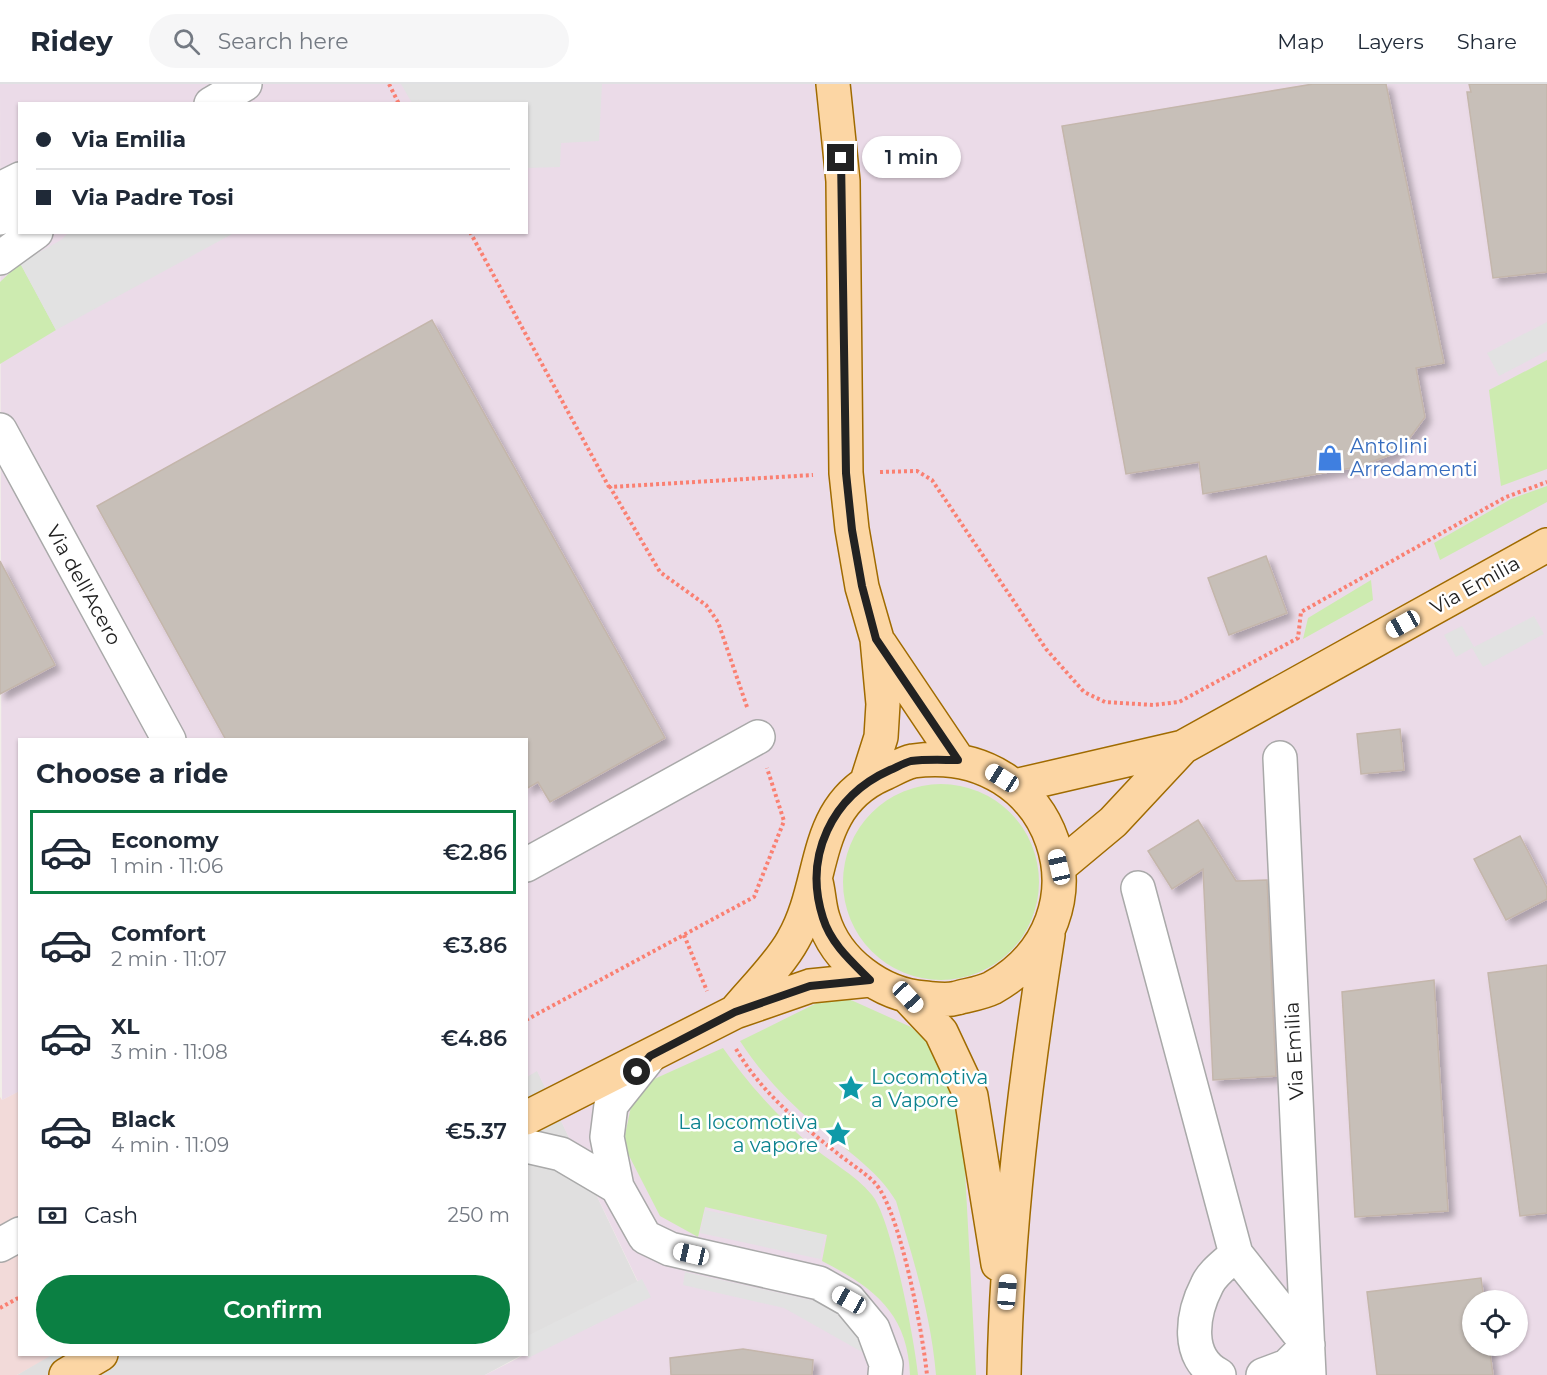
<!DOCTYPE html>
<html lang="en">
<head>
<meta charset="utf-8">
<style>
	body { margin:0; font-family:Montserrat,sans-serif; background:#f6f6f7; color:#1f2937; height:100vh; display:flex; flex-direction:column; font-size:22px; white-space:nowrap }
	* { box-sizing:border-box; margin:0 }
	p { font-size:20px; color:#747a83 }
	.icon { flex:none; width:33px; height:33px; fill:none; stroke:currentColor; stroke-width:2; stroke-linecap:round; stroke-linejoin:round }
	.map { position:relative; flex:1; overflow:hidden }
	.sheet { position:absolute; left:18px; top:654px; width:510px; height:618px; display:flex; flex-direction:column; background:#fff; border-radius:0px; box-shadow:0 2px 4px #0004 }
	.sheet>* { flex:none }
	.banner { position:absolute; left:18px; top:18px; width:510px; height:132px; border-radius:0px; box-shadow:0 2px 4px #0004; display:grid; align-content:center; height:132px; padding:0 18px; background:#fff }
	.buttons { position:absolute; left:1462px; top:1206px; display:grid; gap:12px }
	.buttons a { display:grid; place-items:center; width:66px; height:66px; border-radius:50%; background:#fff; box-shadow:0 2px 4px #0004; font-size:30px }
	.end { position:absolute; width:27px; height:27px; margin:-14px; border:8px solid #222; background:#fff; box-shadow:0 0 0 3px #fff }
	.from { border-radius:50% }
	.bubble { position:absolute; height:42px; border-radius:21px; background:#fff; box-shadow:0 2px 4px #0004; font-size:20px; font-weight:600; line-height:42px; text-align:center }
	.car { position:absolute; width:18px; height:36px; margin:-18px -9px; border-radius:8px; box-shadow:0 0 4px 2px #0007; background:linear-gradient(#fff 24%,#345 0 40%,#fff 0 76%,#345 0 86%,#fff 0) }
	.banner b { display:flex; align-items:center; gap:21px; height:57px; font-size:22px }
	.banner b+b { border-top:2px solid #e0e1e3 }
	.banner i { width:15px; height:15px; background:#1f2937 }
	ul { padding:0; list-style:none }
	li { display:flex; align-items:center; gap:18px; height:84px; margin:0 12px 9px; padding:0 6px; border:3px solid transparent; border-radius:0px }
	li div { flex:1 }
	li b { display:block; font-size:22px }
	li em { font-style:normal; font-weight:600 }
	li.active { border-color:#0b8043 }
	li>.icon { width:54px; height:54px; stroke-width:1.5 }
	h2 { padding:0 18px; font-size:27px; line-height:72px }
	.pay { display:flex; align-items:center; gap:15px; height:66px; padding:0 18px; font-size:22px }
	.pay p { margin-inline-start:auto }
	.action { display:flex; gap:12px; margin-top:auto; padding:12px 18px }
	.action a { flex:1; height:69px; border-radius:36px; background:#0b8043; color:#fff; font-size:24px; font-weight:600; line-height:69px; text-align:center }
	header { display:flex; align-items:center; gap:36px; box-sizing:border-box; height:84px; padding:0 30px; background:#fff; border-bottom:2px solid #e0e1e3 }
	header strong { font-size:28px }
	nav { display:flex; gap:33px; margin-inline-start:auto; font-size:21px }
	.search { width:420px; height:54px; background:#f6f6f7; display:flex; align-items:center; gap:15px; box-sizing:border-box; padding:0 21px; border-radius:33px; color:#747a83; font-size:22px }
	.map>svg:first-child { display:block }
	.residential { fill:#e0dfdf }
	.commercial { fill:#f2dad9 }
	.industrial { fill:#ebdbe8; fill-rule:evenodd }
	.grass { fill:#cdebb0 }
	.parking { fill:#e2e2e2 }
	.building { fill:#c7bfb8; stroke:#c4b6ab; stroke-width:1.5; filter:url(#shadow) }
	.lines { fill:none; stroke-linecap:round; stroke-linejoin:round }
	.minor-casing { stroke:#a9a9a9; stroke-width:36 }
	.major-casing { stroke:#a06b00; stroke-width:36 }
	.path { stroke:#fa8072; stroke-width:4; stroke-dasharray:3 3; stroke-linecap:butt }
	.minor { stroke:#fff; stroke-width:33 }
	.major { stroke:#fcd6a4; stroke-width:33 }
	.route { stroke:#222; stroke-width:8 }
	.labels { text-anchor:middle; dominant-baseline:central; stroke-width:5; stroke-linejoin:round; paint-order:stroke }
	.shop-label { font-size:20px; fill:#366cbe; stroke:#fff; text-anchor:start }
	.street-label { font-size:20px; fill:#222; stroke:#fff }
	.culture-label { font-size:20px; fill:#0d838f; stroke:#fff; text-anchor:start }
</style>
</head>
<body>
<header>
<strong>Ridey</strong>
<div class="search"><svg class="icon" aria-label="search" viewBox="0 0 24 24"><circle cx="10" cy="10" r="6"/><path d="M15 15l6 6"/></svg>Search here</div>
<nav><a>Map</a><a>Layers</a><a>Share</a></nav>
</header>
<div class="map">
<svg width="1547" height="1291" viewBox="0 0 1547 1291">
	<defs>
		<filter id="shadow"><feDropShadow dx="5.5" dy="5.5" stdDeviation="3" flood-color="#0004"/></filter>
	</defs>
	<rect width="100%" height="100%" fill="#f2efe9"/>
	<path class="residential" d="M 537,986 L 641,1205 L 527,1268 L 526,993 Z
		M 52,1270 L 522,1271 L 485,1291 L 17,1291 Z"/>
	<path class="commercial" d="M 19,1007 L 20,1270 L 52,1271 L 17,1291 L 0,1291 L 0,1013 L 2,1016 Z"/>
	<path class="industrial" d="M 0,0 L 1547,0 L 1547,1291 L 485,1291 L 526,1270 L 641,1204 L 537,987 L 527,993 L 526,656 L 20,656 L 20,1007 L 2,1016 ZM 20,20 L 526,20 L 526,148 L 20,148 ZM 1473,1216 L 1518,1216 L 1518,1262 L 1473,1262 Z"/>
	<path class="grass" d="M 20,179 L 56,246 L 0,280 L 0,198 Z
		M 1547,276 L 1547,385 L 1501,402 L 1489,306 Z
		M 1547,402 L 1547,418 L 1440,476 L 1434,459 L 1511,415 Z
		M 1371,496 L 1373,516 L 1303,555 L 1308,534 Z
		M843 798a98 98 0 1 1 196 0a98 98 0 1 1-196 0Z
		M 851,916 L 911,943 L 935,965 L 962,1031 L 976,1291 L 936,1291 C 931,1231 913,1174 896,1117 C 877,1085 843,1064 815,1040 C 786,1016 761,989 740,957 L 821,917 Z
		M 723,964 C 748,1000 776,1030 808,1059 C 828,1077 855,1090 872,1111 C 891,1133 915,1258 918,1291 L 910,1291 C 908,1229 873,1203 822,1177 L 827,1151 L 705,1123 L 698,1153 L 660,1132 L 623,1060 L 632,1018 L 652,996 Z"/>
	<path class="parking" d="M 401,0 L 602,0 L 599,57 L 561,59 L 560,83 L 527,84 L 526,20 L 412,19 Z
		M 68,149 L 234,149 L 56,246 L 20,179 L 61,156 Z
		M 1547,238 L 1547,267 L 1499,292 L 1487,269 Z
		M 1534,532 L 1544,550 L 1483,583 L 1472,564 L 1456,573 L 1444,551 L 1462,542 L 1474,563 Z
		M 705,1126 L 825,1151 L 820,1175 L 700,1149 Z
		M 685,1188 L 820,1218 L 846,1236 L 861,1253 L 862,1268 L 784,1224 L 683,1201 Z
		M 642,1195 L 651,1213 L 528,1274 L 527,1252 Z"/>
	<path class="building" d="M 1313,0 L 1386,0 L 1444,279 L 1416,284 L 1425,333 L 1403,363 L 1393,370 L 1357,383 L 1203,410 L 1199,378 L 1126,390 L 1062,42 Z
		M 1469,0 L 1547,0 L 1547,188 L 1493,194 L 1467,8 L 1471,8 Z
		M 432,236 L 665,654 L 550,718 L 538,698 L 526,705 L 526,656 L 226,656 L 97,422 Z
		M 1266,472 L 1287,529 L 1229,551 L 1208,494 Z
		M 0,477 L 55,581 L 0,610 Z
		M 1400,645 L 1404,686 L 1361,690 L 1357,650 Z
		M 1198,736 L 1236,797 L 1267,796 L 1276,992 L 1213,996 L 1203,785 L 1172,805 L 1148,767 Z
		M 1520,752 L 1547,804 L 1547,815 L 1506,836 L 1474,775 Z
		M 1547,881 L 1547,1129 L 1520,1132 L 1488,889 Z
		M 1434,896 L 1448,1127 L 1355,1133 L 1342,908 Z
		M 1481,1194 L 1484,1216 L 1473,1216 L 1473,1262 L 1489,1262 L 1493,1291 L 1377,1291 L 1367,1208 Z
		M 743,1265 L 813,1276 L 812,1291 L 671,1291 L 670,1274 Z"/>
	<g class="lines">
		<g class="minor-casing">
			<path id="minor" d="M 211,20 L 245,0
				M 0,105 L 20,95
				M 0,134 L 20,125
				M 0,174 L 36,148
				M 0,346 L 169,656
				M 1280,674 L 1309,1291
				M 526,781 L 758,653
				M 1138,804 L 1236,1170 L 1308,1261 L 1287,1282 L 1263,1291
				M 650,972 L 611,1021 L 607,1053 L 617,1103 L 645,1153 L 670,1165 L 819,1199 L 849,1216 L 873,1245 L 886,1280 L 885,1291
				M 526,1062 L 561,1070 L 617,1103
				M 0,1161 L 20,1150
				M 1219,1291 C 1185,1274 1192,1230 1207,1201 C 1212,1189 1227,1179 1236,1170"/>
		</g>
		<g class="major-casing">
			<path id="major" d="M 833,0 L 843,97 L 846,389 L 852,445 L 862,503 L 877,555 L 883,620 L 881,653 L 867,697
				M 880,560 L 958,676
				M 1015,702 L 1183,663 L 1547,461
				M 1059,783 L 1113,738 L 1183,663
				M 908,913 L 941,948 L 971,1012 L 998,1180
				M 735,928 C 753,906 780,880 793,856 C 827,797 810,722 883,690 C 892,686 903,679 913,677 C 1055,657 1116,835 992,904 C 982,909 968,911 957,914 C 947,917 936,915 925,914 C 881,911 836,878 823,834 C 819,822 819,809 816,798
				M 526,1034 L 735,928 L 810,902 L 870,896
				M 66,1291 L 101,1270
				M 1004,1291 C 1007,1144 1025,997 1048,851"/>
		</g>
		<path class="path" d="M 389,0 L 399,20
			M 470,148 L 609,403
			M 880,388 L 917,387 L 932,396 L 1046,565 L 1084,608 L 1105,618 L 1153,621 L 1179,618 L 1298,554 L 1301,528 L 1506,413 L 1547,398
			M 747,623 L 718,538 L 706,521 L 660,488 L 610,403 L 813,391
			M 684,851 L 707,907
			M 526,936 L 754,813 L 784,737 L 767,684
			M 736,965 C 761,1008 799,1039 837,1069 C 849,1079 863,1087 874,1098 C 900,1124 923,1251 927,1291
			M 0,1224 L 20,1213"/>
		<use href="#minor" class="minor"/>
		<use href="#major" class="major"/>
	</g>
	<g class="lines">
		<path class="route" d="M 637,988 L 650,972 L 735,928 L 810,902 L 870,896 C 852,878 831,860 823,834 C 803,772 832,712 890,686 C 897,683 904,679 911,677 C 926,675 943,676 958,676 L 876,555 L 862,502 L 852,446 L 846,389 L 841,74"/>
	</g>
	<defs>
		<g id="shop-bare" transform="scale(2.07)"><path d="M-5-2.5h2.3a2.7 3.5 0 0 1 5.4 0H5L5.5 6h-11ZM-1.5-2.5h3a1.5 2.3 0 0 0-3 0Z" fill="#3f7fe0" stroke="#fff" stroke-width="2.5" paint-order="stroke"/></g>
		<g id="sight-bare" transform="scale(2.07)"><path d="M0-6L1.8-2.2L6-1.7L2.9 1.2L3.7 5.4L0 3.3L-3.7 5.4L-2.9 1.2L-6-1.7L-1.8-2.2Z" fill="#0f9aa8" stroke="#fff" stroke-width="2.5" paint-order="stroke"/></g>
	</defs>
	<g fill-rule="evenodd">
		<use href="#shop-bare" x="1330" y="374"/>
		<use href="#sight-bare" x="851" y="1004"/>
		<use href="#sight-bare" x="838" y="1050"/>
	</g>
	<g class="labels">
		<g class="shop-label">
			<text x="1350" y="362">Antolini<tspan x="1350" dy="23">Arredamenti</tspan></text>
		</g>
		<g class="street-label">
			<text transform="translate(84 501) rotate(61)">Via dell'Acero</text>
			<text transform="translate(1475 501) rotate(-29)">Via Emilia</text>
			<text transform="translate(1294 967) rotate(-93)">Via Emilia</text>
		</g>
		<g class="culture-label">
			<text x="871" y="993">Locomotiva<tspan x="871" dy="23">a Vapore</tspan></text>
			<text x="818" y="1038" text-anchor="end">La locomotiva<tspan x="818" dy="23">a vapore</tspan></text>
		</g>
	</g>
</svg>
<div class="buttons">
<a><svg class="icon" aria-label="locate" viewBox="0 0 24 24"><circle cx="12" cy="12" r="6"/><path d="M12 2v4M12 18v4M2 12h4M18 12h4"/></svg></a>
</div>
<i class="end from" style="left:637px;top:988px"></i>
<i class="end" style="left:841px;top:74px"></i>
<div class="bubble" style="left:862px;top:52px;width:99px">1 min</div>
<i class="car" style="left:1403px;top:540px;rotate:241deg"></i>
<i class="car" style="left:1002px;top:694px;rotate:302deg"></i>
<i class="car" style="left:1059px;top:783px;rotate:347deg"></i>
<i class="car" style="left:908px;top:913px;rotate:137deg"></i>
<i class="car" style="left:691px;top:1170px;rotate:283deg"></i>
<i class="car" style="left:1007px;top:1208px;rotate:5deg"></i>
<i class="car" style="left:849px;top:1216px;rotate:299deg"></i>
<div class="banner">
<b><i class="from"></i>Via Emilia</b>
<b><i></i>Via Padre Tosi</b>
</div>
<section class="sheet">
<h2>Choose a ride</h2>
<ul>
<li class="active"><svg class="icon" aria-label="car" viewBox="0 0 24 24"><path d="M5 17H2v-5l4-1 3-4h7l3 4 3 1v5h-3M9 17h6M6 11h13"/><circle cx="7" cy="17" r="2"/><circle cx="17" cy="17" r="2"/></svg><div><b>Economy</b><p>1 min · 11:06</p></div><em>€2.86</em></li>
<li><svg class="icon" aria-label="car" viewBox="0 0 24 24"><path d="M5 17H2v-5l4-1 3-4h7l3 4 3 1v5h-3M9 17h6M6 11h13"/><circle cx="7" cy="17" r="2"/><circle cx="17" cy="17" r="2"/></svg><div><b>Comfort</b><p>2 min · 11:07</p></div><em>€3.86</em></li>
<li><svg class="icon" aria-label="car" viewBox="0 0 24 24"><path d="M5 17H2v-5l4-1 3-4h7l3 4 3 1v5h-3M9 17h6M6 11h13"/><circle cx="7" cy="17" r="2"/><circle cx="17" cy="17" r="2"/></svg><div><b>XL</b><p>3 min · 11:08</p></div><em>€4.86</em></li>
<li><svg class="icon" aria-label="car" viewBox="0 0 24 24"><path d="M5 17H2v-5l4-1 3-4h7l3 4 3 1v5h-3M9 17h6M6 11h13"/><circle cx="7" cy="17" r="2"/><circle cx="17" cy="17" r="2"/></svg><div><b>Black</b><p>4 min · 11:09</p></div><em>€5.37</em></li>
</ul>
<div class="pay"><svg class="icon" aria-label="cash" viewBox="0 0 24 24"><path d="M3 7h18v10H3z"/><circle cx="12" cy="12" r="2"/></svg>Cash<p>250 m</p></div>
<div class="action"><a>Confirm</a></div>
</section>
</div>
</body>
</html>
